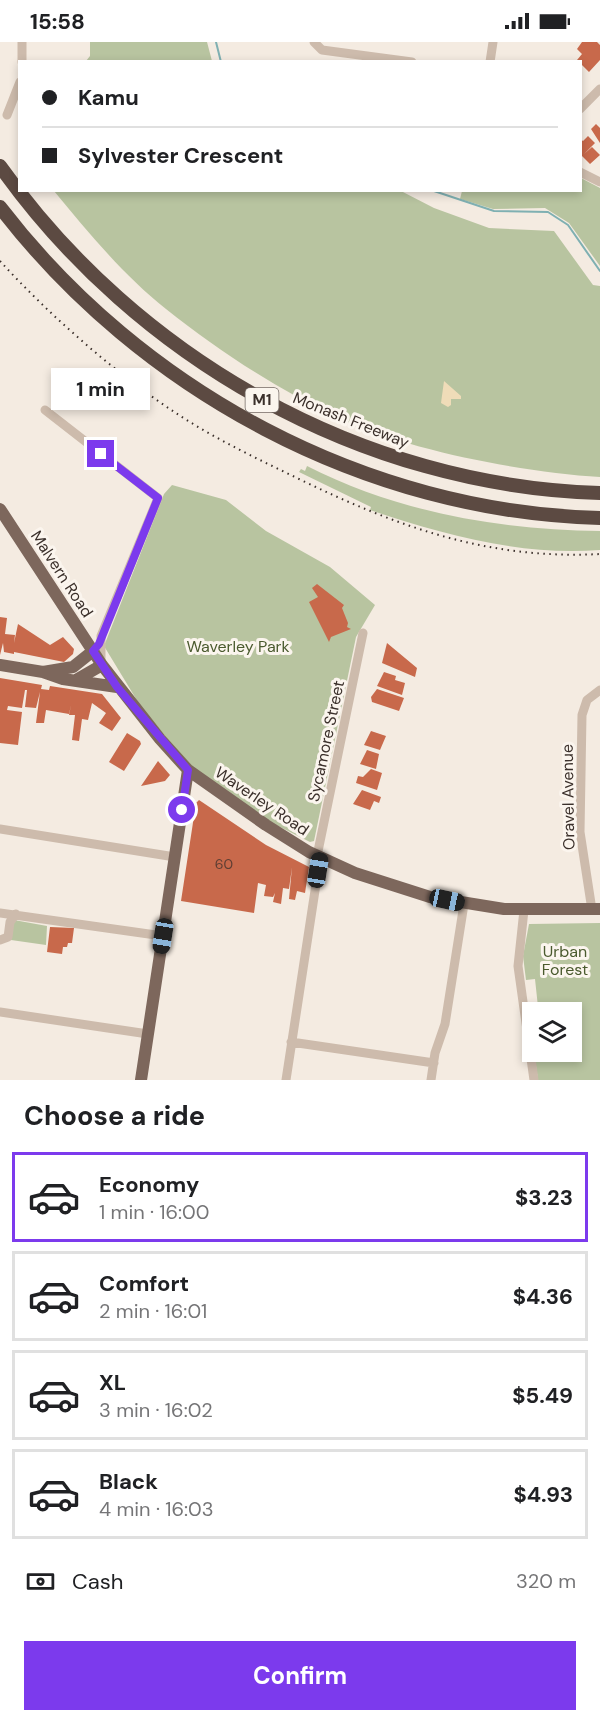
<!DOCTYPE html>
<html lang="en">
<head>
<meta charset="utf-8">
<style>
	body { margin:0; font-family:"DM Sans",sans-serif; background:#f2f2f2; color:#202124; height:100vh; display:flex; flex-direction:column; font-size:22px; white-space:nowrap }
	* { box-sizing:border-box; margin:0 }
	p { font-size:20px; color:#757577 }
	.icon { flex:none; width:33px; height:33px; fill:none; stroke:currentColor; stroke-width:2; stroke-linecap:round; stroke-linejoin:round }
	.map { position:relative; height:1038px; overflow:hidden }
	.drawer { display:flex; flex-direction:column; background:#fff; flex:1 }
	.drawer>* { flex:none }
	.hud { position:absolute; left:18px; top:18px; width:564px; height:132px; border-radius:0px; box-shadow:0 3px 9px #0003; display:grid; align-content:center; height:132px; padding:0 24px; background:#fff }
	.controls { position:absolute; left:522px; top:960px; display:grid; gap:12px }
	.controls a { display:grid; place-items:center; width:60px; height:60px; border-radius:0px; background:#fff; box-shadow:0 3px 9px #0003; font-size:30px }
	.end { position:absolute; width:27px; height:27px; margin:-14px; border:8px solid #7c3aed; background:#fff; box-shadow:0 0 0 3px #fff }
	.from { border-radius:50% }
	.bubble { position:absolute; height:42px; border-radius:0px; background:#fff; box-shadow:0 3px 9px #0003; font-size:20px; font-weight:700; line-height:42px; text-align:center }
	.car { position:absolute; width:18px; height:36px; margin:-18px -9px; border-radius:8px; box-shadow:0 0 4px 2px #0007; background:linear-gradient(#222 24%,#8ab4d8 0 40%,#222 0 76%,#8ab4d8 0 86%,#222 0) }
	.hud b { display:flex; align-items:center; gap:21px; height:57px; font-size:22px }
	.hud b+b { border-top:2px solid #e0e0e0 }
	.hud i { width:15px; height:15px; background:#202124 }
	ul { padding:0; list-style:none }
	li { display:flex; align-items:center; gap:18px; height:90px; margin:0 12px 9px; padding:0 12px; border:3px solid #e0e0e0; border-radius:0px }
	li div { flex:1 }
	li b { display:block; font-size:22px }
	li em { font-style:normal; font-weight:700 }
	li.selected { border-color:#7c3aed }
	li>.icon { width:54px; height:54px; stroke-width:1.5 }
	h2 { padding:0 24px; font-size:27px; line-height:72px }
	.pay { display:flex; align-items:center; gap:15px; height:66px; padding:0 24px; font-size:22px }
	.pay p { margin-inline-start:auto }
	.cta { display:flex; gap:12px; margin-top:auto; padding:12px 24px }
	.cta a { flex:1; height:69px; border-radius:0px; background:#7c3aed; color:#fff; font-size:24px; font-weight:700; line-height:69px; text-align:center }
	.status { display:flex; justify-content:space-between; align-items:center; height:42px; padding:0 30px; background:#fff; direction:ltr }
	.status svg { height:16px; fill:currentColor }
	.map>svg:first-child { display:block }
	.green { fill:#b8c4a0 }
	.sand { fill:#efdcb8 }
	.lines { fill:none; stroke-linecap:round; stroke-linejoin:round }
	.stream { stroke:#7fb0b2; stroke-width:2 }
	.building { fill:#c8694b }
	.minor { stroke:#cdbbac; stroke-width:9 }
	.major { stroke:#7d675c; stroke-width:12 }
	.highway { stroke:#5c4a42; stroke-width:14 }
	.rail { stroke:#3b302b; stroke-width:2; stroke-dasharray:1.5 4.5; stroke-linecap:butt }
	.route { stroke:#7c3aed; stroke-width:8 }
	.labels { text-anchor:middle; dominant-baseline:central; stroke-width:6; stroke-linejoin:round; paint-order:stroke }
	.number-label { font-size:14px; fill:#5e3e33 }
	.shield { fill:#fbf5ee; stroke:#756b66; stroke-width:1.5 }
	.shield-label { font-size:15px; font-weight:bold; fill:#3b302b }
	.street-label { font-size:16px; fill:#3b302b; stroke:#fbf5ee }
	.park-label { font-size:16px; fill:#4a5a2e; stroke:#fbf5ee }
</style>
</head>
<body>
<div class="status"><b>15:58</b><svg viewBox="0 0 49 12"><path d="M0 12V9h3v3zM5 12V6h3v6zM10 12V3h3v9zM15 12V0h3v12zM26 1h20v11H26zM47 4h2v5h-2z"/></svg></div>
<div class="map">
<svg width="600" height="1038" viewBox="0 0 600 1038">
	<rect width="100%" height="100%" fill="#f4ebe1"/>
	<path class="green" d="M 90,0 L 207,0 L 212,19 L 86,19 L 90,14 Z
		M 581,136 L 600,146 L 600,224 L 569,181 L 545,166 L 493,167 L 460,157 L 462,149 L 580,148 Z
		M 54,149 L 401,149 L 434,166 L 489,186 L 554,189 L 593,243 L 600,244 L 600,435 C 522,430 410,409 339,376 C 278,348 219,309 166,267 C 124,234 88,190 54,149 Z
		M 307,424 C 397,470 500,488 600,489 L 600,508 C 520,514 445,493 370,468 L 371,465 L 299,430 L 301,427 L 305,429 Z
		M 172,443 L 226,458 L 266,489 L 330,525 L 375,563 L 356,595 L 314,799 L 310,800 L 268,779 L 190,724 L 141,665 L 104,604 L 164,452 Z
		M 14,878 L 47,884 L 46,903 L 11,898 Z
		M 600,881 L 600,1038 L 538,1038 L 534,1010 L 572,1010 L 572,970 L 532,970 L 532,997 L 528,967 L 538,965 L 535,937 L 526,938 L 523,914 L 529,882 Z"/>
	<path class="sand" d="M 444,339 L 461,354 L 461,357 L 451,357 L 451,363 L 448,365 L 441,361 Z"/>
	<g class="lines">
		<path class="stream" d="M 216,0 L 221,20
			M 431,148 L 494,169 L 548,170 L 568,183 L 600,229"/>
	</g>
	<path class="building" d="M 582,0 L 597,0 L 600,3 L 600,18 L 589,30 L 577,18 L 582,12 L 577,7 Z
		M 596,82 L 600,86 L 600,101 L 591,87 Z
		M 588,94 L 595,101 L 584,112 L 592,105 L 600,113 L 590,122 L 582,114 L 580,115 L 580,97 L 583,99 Z
		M 317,542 L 344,563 L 342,566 L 348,581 L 347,585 L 351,587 L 331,595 L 329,600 L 309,560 L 318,555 L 312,546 Z
		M 0,575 L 7,576 L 5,592 L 15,593 L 14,601 L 18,582 L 50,603 L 63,595 L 74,607 L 73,612 L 64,620 L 14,610 L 14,612 L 4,610 L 3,601 L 0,613 Z
		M 387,601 L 417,626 L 415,635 L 382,621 Z
		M 384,630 L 396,634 L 395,638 L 405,641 L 402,653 L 377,644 Z
		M 0,636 L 42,643 L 41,647 L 49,648 L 50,644 L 102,652 L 121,676 L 112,689 L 99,681 L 106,671 L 92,661 L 88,678 L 82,677 L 79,699 L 72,698 L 75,673 L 69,673 L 71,663 L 69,672 L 46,668 L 44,681 L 36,681 L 40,650 L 36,666 L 25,665 L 27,648 L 25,648 L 22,666 L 8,664 L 7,668 L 22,670 L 18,703 L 0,701 Z
		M 377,647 L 404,656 L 399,669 L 372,660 L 371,655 Z
		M 371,689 L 386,694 L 380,708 L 364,703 Z
		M 127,691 L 140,699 L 141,702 L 124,729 L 109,720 Z
		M 367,708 L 379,712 L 376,727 L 360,722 Z
		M 158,719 L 170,733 L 165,739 L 141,744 Z
		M 371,727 L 382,731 L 377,748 L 356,741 L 358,734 L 363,735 Z
		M 362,748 L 381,755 L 379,761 L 374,759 L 370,768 L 353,762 Z
		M 199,758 L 266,803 L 309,825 L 305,851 L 297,849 L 295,858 L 289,857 L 292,825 L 289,847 L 283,846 L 281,862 L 273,860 L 275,851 L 273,855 L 264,854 L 266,843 L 258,841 L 254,871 L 181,859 L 196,761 Z
		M 50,885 L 74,886 L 72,901 L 68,901 L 67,905 L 63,905 L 62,912 L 47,910 Z"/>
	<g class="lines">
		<path class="minor" d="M 314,0 L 322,8 L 412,20
			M 22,20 L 22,0
			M 490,20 L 493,0
			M 580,67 L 600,47
			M 7,73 L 20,40
			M 580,130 L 600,140
			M 45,368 L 158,456 L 101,594 L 101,620
			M 0,787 L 175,815
			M 317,814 L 363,591
			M 524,868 L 518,924 L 534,1038
			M 592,868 L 580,790 L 582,673 L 587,658 L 600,648
			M 0,871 L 163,894
			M 0,898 L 8,895 L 10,880 L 16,872
			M 0,970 L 148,992
			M 291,1000 L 434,1021
			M 286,1038 L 320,816
			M 431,1038 L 435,1011 L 445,982 L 464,862"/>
		<path class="major" d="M 0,467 L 102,623 L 160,697 L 188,728 L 266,783 L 309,810 L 355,831 L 430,855 L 504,867 L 600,867
			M 0,623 L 43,630 L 63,637 L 117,645
			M 43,630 L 73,625 L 93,609
			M 76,638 L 102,623
			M 141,1038 L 188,728"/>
		<path class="highway" d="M 0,124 C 137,317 362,444 600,451
			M 0,165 C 141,349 366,470 600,476"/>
		<path class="rail" d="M 0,219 C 49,273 117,333 179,373 C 217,398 258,417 299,437 C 398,485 489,518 600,512"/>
	</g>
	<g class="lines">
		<path class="route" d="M 101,412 L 158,456 L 99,602 L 93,609 L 117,645 L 188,728 L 182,768"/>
	</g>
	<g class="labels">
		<g class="number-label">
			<text x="224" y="822">60</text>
		</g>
		<rect class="shield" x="245.5" y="346" width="33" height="24" rx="4.5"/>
		<g class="shield-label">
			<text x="262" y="358">M1</text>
		</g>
		<g class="street-label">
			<text transform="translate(351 378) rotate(22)">Monash Freeway</text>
			<text transform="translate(62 532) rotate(57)">Malvern Road</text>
			<text transform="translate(326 699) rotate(-78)">Sycamore Street</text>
			<text transform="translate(568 755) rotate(-91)">Oravel Avenue</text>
			<text transform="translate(262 759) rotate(34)">Waverley Road</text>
		</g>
		<g class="park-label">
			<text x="238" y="604">Waverley Park</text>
			<text x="565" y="909">Urban<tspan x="565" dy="18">Forest</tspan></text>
		</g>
	</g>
</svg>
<div class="controls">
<a><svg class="icon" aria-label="layers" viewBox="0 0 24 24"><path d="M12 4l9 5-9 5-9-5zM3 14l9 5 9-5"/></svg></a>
</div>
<i class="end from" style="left:182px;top:768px"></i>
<i class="end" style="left:101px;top:412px"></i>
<div class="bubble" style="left:51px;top:326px;width:99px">1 min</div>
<i class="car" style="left:318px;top:828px;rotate:9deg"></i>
<i class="car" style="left:447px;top:858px;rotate:102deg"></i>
<i class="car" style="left:163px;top:894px;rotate:189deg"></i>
<div class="hud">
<b><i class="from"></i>Kamu</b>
<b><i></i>Sylvester Crescent</b>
</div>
</div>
<section class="drawer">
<h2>Choose a ride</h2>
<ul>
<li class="selected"><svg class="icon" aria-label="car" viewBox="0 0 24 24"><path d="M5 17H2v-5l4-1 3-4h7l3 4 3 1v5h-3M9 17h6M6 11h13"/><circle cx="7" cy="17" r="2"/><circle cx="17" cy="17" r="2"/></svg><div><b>Economy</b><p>1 min · 16:00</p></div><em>$3.23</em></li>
<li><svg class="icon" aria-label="car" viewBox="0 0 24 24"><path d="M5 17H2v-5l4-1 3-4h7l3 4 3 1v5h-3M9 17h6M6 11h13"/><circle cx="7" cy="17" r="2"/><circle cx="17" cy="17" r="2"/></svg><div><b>Comfort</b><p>2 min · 16:01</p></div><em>$4.36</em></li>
<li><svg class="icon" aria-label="car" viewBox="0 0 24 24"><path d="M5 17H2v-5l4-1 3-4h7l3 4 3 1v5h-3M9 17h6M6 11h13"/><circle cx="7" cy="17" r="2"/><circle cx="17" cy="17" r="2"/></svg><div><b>XL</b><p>3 min · 16:02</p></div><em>$5.49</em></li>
<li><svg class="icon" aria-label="car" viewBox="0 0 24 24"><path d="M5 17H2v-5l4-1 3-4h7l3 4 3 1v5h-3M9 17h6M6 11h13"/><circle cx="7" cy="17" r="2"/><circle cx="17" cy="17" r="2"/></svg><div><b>Black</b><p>4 min · 16:03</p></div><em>$4.93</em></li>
</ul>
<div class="pay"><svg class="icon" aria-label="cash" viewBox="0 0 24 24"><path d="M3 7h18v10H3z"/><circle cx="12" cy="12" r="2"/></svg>Cash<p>320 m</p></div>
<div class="cta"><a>Confirm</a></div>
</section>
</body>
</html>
